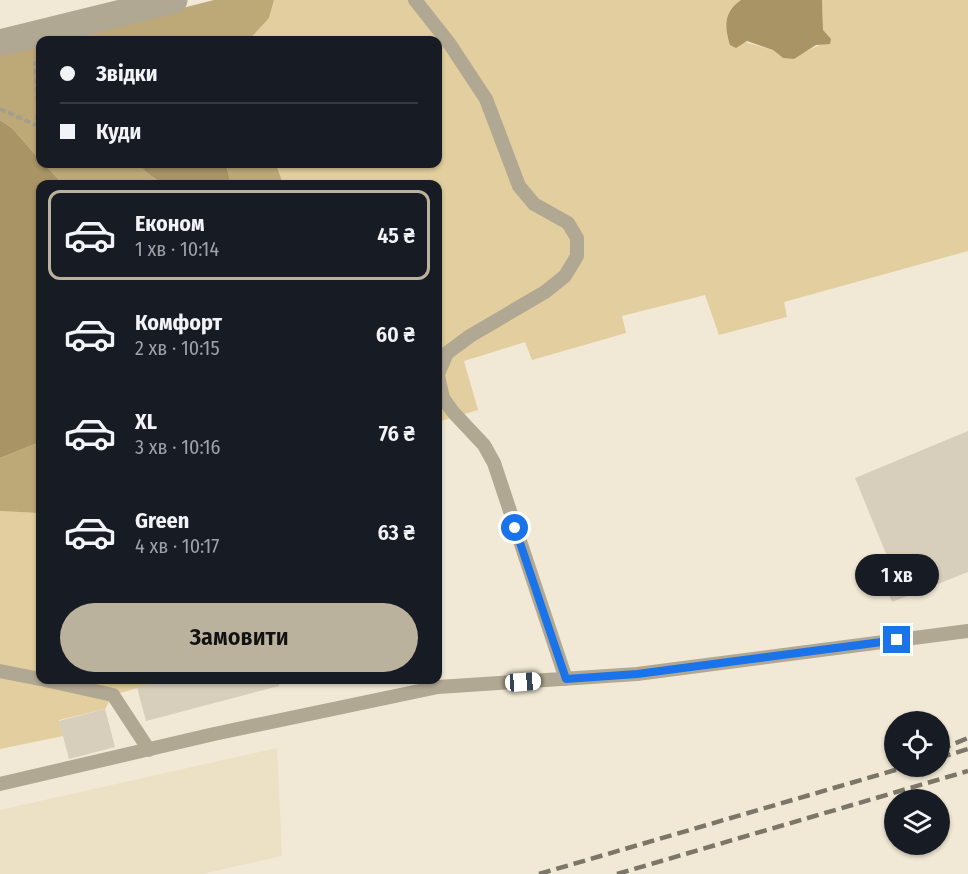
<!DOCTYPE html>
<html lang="uk">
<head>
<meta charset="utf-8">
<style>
	body { margin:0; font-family:"Fira Sans Condensed",sans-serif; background:#242831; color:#f1f3f6; height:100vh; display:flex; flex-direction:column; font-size:22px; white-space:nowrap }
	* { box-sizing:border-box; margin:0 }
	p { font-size:20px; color:#9ea1a6 }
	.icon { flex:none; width:33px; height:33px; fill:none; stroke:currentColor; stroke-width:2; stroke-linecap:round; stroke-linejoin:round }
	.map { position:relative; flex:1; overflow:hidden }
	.details { position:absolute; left:36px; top:180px; width:406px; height:504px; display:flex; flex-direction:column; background:#171b24; border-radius:12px; box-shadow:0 2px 4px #0004 }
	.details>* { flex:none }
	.hud { position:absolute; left:36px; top:36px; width:406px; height:132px; border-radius:12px; box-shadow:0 2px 4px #0004; display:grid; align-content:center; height:132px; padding:0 24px; background:#171b24 }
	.buttons { position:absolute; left:884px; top:711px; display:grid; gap:12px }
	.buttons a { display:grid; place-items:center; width:66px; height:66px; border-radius:50%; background:#171b24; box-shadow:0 2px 4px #0004; font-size:30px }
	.end { position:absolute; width:27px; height:27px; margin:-14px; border:8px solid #1a73e8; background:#fff; box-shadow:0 0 0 3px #fff }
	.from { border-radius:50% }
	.bubble { position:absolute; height:42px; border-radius:21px; background:#171b24; box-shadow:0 2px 4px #0004; font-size:20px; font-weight:600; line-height:42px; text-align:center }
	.car { position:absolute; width:18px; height:36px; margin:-18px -9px; border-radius:8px; box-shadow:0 0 4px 2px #0007; background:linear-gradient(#fff 24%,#345 0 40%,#fff 0 76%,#345 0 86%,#fff 0) }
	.hud b { display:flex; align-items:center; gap:21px; height:57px; font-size:22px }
	.hud b+b { border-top:2px solid #363941 }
	.hud i { width:15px; height:15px; background:#f1f3f6 }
	ul { padding:10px 0 0; list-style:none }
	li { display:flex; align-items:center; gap:18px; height:90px; margin:0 12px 9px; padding:0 12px; border:3px solid transparent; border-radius:12px }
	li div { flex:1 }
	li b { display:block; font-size:22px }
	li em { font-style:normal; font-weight:600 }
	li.on { border-color:#bab29d }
	li>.icon { width:54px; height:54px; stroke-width:1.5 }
	.button { display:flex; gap:12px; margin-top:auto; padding:12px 24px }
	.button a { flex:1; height:69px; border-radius:36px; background:#bab29d; color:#111; font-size:24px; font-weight:600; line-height:69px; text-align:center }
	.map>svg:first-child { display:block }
	.built { fill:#ece0c5 }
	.green { fill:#e2ce9e }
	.forest { fill:#bda878 }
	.water { fill:#a89465 }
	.building { fill:#d7cebb }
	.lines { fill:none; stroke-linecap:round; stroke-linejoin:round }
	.path { stroke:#a49e8f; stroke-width:4; stroke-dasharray:6 3; stroke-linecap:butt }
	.service { stroke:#b1a893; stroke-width:14 }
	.minor { stroke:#b1a893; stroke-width:27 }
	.rail { stroke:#7c7669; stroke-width:4.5; stroke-dasharray:12 6; stroke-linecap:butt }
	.route { stroke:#1a73e8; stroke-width:8 }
</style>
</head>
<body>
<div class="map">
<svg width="968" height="874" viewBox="0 0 968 874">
	<rect width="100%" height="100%" fill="#f1e9d5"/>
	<path class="built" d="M 277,748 L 282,856 L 202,874 L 0,874 L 0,810 Z"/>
	<path class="green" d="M 274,0 L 741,0 C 723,12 729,18 727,37 L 773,50 L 783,58 L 800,54 L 824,43 L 827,37 L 823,30 L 822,0 L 968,0 L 968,251 L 784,302 L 787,317 L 719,335 L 705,295 L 622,316 L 626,333 L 532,360 L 525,342 L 464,361 L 478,410 L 438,422 L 438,184 L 283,184 L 276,164 L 438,164 L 438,40 L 249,40 L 269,18 Z
		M 0,511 L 38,513 L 40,511 L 40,680 L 166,680 L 113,695 L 105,709 L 59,720 L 63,736 L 0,749 Z"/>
	<path class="forest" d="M 214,0 L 274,0 L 269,18 L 249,40 L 56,40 Z
		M 40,44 L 40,160 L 12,128 L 0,120 L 0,55 Z
		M 44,164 L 138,164 L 147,173 L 163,184 L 63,184 Z
		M 226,164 C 244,169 257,168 276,164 L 283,184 L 231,184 Z
		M 40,442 L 40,511 L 38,513 L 0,511 L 0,458 Z"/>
	<path class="water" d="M 741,0 L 822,0 L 823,30 L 831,39 L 830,44 L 816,45 L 794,59 L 783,58 L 773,50 L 747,41 L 736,48 L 730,45 C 724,27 724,11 741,0 Z
		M 0,120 L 12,128 L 40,160 L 40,164 L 44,164 L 63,184 L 40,184 L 40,442 L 0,458 Z
		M 138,164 L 226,164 L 231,184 L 163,184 L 147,173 Z"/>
	<path class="building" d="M 968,431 L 968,572 L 892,602 L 876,561 L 887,556 L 855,478 Z
		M 166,680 L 279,680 L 279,686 L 146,721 L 137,687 Z
		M 105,709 L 115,747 L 69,759 L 59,721 Z"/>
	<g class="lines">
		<path class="path" d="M 0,109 L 36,125 L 38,109 L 35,61"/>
		<path class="service" d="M 415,0 L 449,43 L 486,99 L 519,186 L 534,204 L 568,223 L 577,238 L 577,256 L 565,276 L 545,292 L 470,336 L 447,353 L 438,374
			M 438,376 L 443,398 L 453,412 L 484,445 L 494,463 L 566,679
			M 0,671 L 40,679
			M 45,680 L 113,695 L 149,750
			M 0,784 L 214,734 L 438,687 L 637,674 L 968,631"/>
		<path class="minor" d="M 0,43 L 174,0"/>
		<path class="rail" d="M 939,750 L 968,738
			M 939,758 L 968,749
			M 539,874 L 909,766
			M 617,874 L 968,771"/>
	</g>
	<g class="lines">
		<path class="route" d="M 515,528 L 566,679 L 637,674 L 897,640"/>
	</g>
</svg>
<div class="buttons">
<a><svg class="icon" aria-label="locate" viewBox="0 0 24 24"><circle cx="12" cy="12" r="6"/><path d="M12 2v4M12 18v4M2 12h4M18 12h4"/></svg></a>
<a><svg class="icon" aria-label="layers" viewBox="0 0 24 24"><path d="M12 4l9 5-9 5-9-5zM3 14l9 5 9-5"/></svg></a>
</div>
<i class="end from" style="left:515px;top:528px"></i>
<i class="end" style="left:897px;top:640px"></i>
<div class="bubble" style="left:855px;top:554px;width:84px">1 хв</div>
<i class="car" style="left:523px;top:682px;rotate:86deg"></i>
<div class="hud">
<b><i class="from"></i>Звідки</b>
<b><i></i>Куди</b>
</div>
<section class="details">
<ul>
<li class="on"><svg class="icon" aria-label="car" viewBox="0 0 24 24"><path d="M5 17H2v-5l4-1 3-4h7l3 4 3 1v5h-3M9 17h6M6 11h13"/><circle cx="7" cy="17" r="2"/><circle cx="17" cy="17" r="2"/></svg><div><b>Економ</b><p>1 хв · 10:14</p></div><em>45 ₴</em></li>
<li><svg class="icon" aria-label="car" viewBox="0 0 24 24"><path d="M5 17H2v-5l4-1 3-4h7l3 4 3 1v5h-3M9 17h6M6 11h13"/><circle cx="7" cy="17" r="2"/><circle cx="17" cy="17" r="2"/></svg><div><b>Комфорт</b><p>2 хв · 10:15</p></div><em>60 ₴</em></li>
<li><svg class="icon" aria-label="car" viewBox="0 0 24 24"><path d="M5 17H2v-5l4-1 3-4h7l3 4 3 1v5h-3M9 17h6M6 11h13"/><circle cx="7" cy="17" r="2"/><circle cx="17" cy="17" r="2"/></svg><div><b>XL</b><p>3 хв · 10:16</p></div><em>76 ₴</em></li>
<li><svg class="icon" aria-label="car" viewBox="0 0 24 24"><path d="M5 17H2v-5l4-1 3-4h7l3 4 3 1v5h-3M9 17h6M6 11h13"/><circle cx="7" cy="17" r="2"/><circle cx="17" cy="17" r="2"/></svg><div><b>Green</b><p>4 хв · 10:17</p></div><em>63 ₴</em></li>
</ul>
<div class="button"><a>Замовити</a></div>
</section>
</div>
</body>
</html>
